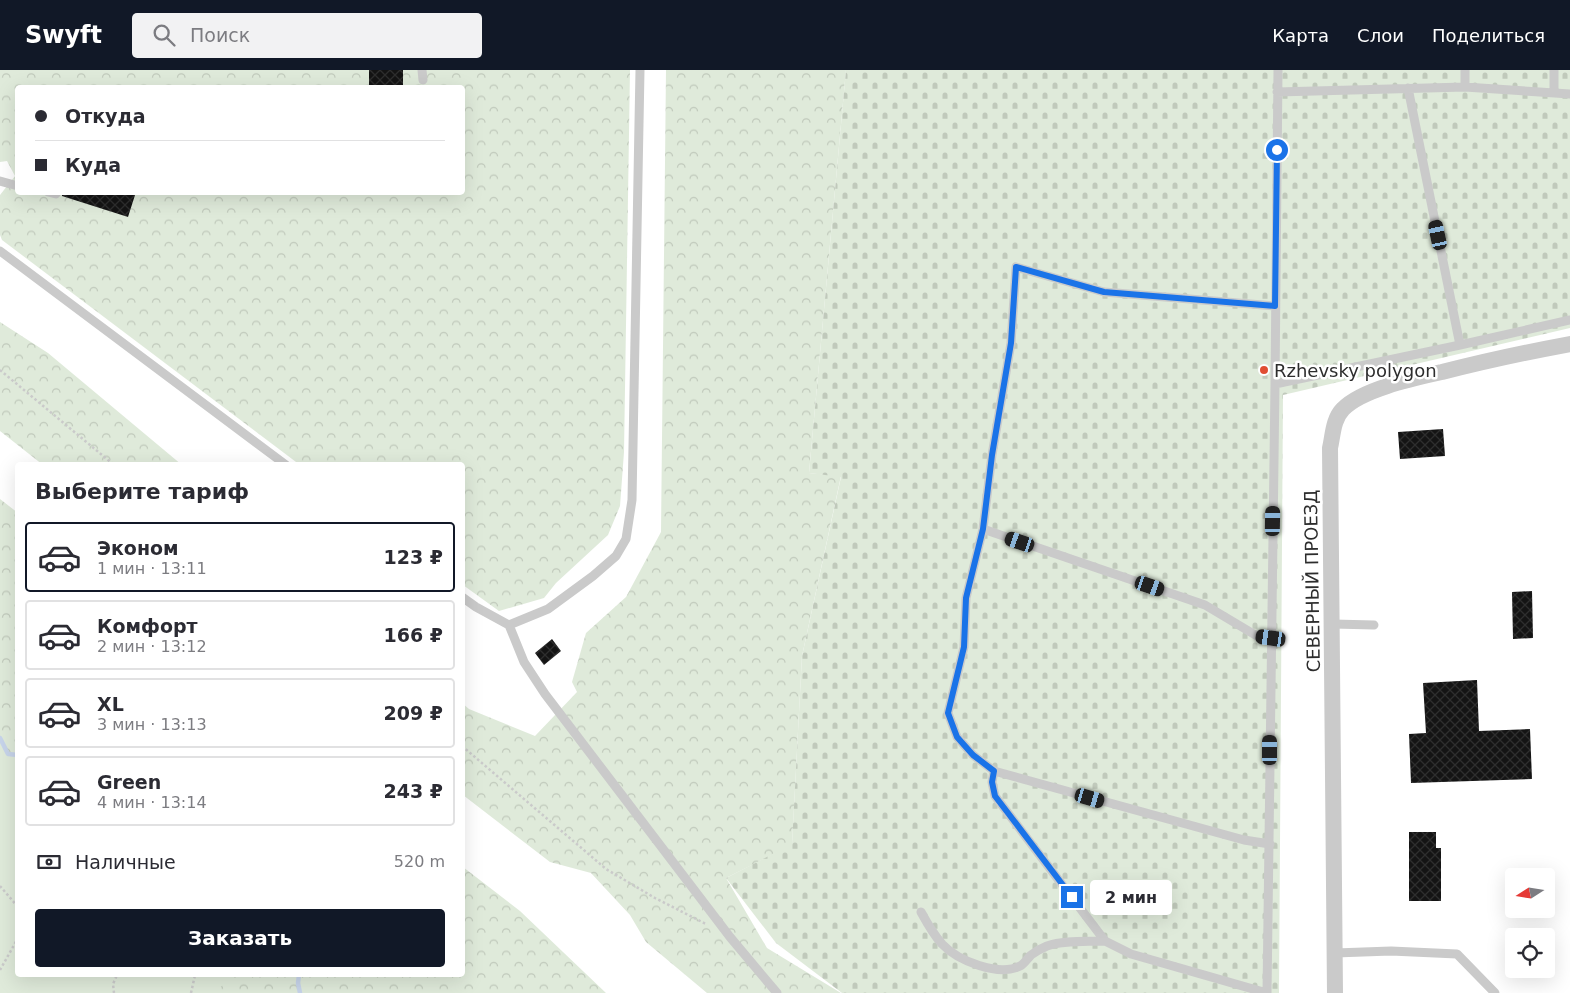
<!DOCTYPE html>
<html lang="ru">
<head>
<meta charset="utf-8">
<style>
	body { margin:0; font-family:"DejaVu Sans",sans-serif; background:#f2f2f3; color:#2b2b33; height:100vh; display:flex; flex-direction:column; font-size:19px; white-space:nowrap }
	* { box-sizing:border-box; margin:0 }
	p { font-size:16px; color:#7c7c81 }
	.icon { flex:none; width:28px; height:28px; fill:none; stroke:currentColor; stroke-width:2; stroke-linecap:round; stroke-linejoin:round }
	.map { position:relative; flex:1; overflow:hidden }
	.details { position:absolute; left:15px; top:392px; width:450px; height:515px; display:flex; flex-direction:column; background:#fff; border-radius:5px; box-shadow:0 5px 20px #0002 }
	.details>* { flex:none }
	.top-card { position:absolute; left:15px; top:15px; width:450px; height:110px; border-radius:5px; box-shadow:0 5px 20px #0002; display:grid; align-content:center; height:110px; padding:0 20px; background:#fff }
	.needle { width:32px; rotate:258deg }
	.buttons { position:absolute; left:1505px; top:798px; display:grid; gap:10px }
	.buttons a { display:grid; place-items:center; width:50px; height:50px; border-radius:5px; background:#fff; box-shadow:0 5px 20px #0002; font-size:25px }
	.end { position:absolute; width:22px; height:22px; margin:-11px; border:6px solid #1a73e8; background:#fff; box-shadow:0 0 0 2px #fff }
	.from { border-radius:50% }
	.bubble { position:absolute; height:35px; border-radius:5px; background:#fff; box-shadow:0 5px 20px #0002; font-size:16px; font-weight:800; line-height:35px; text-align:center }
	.car { position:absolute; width:15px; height:30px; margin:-15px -8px; border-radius:6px; box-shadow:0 0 4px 1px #0007; background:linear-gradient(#222 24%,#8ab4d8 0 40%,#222 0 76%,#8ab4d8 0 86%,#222 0) }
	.top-card b { display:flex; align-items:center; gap:18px; height:48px; font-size:19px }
	.top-card b+b { border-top:1px solid #e1e1e2 }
	.top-card i { width:12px; height:12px; background:#2b2b33 }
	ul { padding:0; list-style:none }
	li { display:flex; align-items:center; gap:15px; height:70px; margin:0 10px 8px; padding:0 10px; border:2px solid #e1e1e2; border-radius:5px }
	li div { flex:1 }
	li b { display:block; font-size:19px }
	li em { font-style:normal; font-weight:800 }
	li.selected { border-color:#111827 }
	li>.icon { width:45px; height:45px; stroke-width:1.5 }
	h2 { padding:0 20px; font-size:22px; line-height:60px }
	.pay { display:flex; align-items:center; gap:12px; height:55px; padding:0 20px; font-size:19px }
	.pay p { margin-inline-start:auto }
	.button { display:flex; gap:10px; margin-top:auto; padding:10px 20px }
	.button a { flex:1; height:58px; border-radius:5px; background:#111827; color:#fff; font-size:20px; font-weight:800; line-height:58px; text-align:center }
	header { display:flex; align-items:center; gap:30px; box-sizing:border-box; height:70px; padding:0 25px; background:#111827; color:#fff }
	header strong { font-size:24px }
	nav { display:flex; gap:28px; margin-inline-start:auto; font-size:18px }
	.search { width:350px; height:45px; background:#f2f2f3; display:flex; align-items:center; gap:12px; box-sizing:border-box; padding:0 18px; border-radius:5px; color:#7c7c81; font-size:19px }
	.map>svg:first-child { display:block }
	.forest { fill:url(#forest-crowns); fill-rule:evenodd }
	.cemetery { fill:url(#cemetery-stones) }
	.park { fill:#dfeada }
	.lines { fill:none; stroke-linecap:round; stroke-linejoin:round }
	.stream { stroke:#c7d4ea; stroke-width:4.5 }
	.building { fill:url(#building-cross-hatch) }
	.path { stroke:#cacaca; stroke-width:2.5; stroke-dasharray:2.5 2.5; stroke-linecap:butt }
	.service { stroke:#cacaca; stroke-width:9 }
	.minor { stroke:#cacaca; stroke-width:16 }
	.route { stroke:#1a73e8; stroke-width:6 }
	.poi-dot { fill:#e04e33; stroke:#fff; stroke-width:2 }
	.labels { text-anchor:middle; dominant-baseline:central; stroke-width:5; stroke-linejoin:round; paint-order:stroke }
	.poi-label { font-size:18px; fill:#2d2d2d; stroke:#fff; text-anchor:start }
	.street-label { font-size:18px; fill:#2d2d2d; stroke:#fff }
</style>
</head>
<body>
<header>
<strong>Swyft</strong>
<div class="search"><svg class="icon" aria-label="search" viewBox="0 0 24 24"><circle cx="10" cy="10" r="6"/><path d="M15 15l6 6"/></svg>Поиск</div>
<nav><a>Карта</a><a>Слои</a><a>Поделиться</a></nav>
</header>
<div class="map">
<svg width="1570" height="923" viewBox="0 0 1570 923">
	<defs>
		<pattern id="forest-crowns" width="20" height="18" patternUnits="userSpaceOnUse" patternTransform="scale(1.25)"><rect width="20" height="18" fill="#dfeada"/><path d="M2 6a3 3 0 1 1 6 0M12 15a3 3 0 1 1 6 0" fill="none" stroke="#c0c9bb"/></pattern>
		<pattern id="cemetery-stones" width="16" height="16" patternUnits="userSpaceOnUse" patternTransform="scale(1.25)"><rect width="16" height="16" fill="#dfeada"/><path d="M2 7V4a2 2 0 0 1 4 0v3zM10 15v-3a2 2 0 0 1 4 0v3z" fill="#c0c9bb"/></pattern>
		<pattern id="building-cross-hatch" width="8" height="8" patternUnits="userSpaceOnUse" patternTransform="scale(1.25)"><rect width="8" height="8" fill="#141414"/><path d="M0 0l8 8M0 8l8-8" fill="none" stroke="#2e2e2e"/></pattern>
	</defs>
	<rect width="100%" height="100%" fill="#fff"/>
	<path class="forest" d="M 0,0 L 630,0 L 624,382 L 620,436 L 608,465 L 556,513 L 544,528 L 499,541 L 463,515 L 462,395 L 300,395 L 2,170 L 0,165 L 0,125 L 15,106 L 7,91 L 0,92 ZM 18,18 L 462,18 L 462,122 L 18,122 Z
		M 666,0 L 846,0 L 809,403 L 841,406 L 802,586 L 792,775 L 726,808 L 767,878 L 841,923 L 707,923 L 646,872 L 630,845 L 591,803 L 550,792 L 463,725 L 462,633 L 469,639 L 535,666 L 577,622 L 572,612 L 586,563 L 626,527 L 661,462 Z
		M 0,252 L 48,283 L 182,395 L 43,395 L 0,361 Z
		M 0,429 L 18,443 L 18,858 L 0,892 Z
		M 463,797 L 520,841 L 606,923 L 0,923 L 18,905 L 462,905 Z"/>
	<path class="cemetery" d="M 846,0 L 1570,0 L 1570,258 L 1283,325 L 1279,923 L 842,923 L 776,873 L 726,808 L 792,774 L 802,586 L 841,407 L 809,403 Z"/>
	<path class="park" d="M 0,668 L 8,684 L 17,685 L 18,905 L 234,905 L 214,923 L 0,923 Z"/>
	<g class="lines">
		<path class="stream" d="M 0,668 L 8,684 L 18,685
			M 299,905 L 298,913 L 300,923"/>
	</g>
	<path class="building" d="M 369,0 L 403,0 L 403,18 L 369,18 Z
		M 62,122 L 136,122 L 128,147 L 62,126 Z
		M 1443,359 L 1445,386 L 1400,389 L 1398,362 Z
		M 1532,521 L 1533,568 L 1513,569 L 1512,522 Z
		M 552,569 L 561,581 L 544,595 L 535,583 Z
		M 1477,610 L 1479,661 L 1530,659 L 1532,709 L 1411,713 L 1409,664 L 1426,663 L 1423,613 Z
		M 1409,762 L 1436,762 L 1436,778 L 1441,778 L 1441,831 L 1409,831 Z"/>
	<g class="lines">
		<path class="path" d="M 0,300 L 114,395
			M 462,676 L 606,799 L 655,828 L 706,854
			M 0,816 L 18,837
			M 0,900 L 18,868
			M 114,923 L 113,914 L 117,905
			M 191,923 L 195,905"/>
		<path class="service" d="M 422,0 L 423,10
			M 1465,0 L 1465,17
			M 1554,0 L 1554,23
			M 1408,18 L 1460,275
			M 1277,22 L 1465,17 L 1570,24
			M 0,111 L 18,116
			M 48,122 L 56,124
			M 0,181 L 286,395
			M 1275,314 L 1460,275 L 1570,250
			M 983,459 L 1205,535 L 1257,566 L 1271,568
			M 462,527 L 476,537 L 509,555 L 548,539 L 593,506 L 616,486 L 626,469 L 632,430 L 640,0
			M 1333,554 L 1374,555
			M 509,555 L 524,592 L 545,624 L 730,867 L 777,923
			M 994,701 L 992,712 L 995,726 L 1105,871 L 1131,884 L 1267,923
			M 1270,774 L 1244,770 L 994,701 L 973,685 L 957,667 L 948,643 L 964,577 L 966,528 L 983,459 L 992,385 L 1011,273 L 1016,197 L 1104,222 L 1275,236
			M 921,842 C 927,853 934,865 942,874 C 958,891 999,907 1020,896 C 1024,894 1027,889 1031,885 C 1035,882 1042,878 1047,876 C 1065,870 1087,872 1105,871
			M 1335,883 L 1391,881 L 1457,884 L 1495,923
			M 1267,923 L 1275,314 L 1278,0"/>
		<path class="minor" d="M 1335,923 L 1330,378 C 1333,365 1333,349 1343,339 C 1362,319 1415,308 1442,302 C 1485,291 1527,282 1570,274"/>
	</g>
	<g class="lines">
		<path class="route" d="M 1072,827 L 995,726 L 992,712 L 994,701 L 973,685 L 957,667 L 948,643 L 964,577 L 966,528 L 983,459 L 992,385 L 1011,273 L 1016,197 L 1104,222 L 1275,236 L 1277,80"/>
	</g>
	<circle class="poi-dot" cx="1264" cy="300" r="5"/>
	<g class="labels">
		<g class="poi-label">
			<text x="1274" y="300">Rzhevsky polygon</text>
		</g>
		<g class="street-label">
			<text transform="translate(1312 511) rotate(-91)">СЕВЕРНЫЙ ПРОЕЗД</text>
		</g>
	</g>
</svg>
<div class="buttons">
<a><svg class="needle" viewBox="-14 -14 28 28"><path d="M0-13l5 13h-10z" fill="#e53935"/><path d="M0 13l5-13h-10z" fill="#7c7c81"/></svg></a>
<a><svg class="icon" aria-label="locate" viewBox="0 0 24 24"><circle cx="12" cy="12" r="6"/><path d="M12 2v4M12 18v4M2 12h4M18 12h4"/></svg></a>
</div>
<i class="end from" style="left:1277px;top:80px"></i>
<i class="end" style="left:1072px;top:827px"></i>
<div class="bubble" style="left:1090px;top:810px;width:82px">2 мин</div>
<i class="car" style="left:1438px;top:165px;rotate:348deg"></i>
<i class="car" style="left:1273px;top:451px;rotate:1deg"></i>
<i class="car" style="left:1020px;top:472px;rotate:289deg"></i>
<i class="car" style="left:1150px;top:516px;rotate:109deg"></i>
<i class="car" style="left:1271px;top:568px;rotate:278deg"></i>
<i class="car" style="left:1270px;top:680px;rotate:0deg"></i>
<i class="car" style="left:1090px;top:728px;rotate:106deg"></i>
<div class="top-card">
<b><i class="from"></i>Откуда</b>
<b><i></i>Куда</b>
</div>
<section class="details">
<h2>Выберите тариф</h2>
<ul>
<li class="selected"><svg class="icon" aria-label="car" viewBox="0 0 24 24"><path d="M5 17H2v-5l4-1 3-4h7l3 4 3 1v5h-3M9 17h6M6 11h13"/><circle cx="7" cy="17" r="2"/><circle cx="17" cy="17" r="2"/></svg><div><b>Эконом</b><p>1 мин · 13:11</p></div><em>123 ₽</em></li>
<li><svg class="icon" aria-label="car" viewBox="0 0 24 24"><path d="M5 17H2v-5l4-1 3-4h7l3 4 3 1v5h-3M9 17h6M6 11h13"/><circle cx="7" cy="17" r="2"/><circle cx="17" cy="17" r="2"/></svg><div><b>Комфорт</b><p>2 мин · 13:12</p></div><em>166 ₽</em></li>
<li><svg class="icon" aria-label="car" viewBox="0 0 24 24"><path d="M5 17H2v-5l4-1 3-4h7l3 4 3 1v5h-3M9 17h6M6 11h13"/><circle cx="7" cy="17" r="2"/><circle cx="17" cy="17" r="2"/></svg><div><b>XL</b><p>3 мин · 13:13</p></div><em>209 ₽</em></li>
<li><svg class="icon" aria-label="car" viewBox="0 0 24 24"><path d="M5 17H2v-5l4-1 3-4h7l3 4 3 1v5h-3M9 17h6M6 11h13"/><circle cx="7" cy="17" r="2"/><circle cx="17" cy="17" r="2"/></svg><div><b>Green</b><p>4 мин · 13:14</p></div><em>243 ₽</em></li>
</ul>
<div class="pay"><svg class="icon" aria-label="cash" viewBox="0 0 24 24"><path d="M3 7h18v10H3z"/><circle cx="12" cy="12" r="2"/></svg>Наличные<p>520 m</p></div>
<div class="button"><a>Заказать</a></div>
</section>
</div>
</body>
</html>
